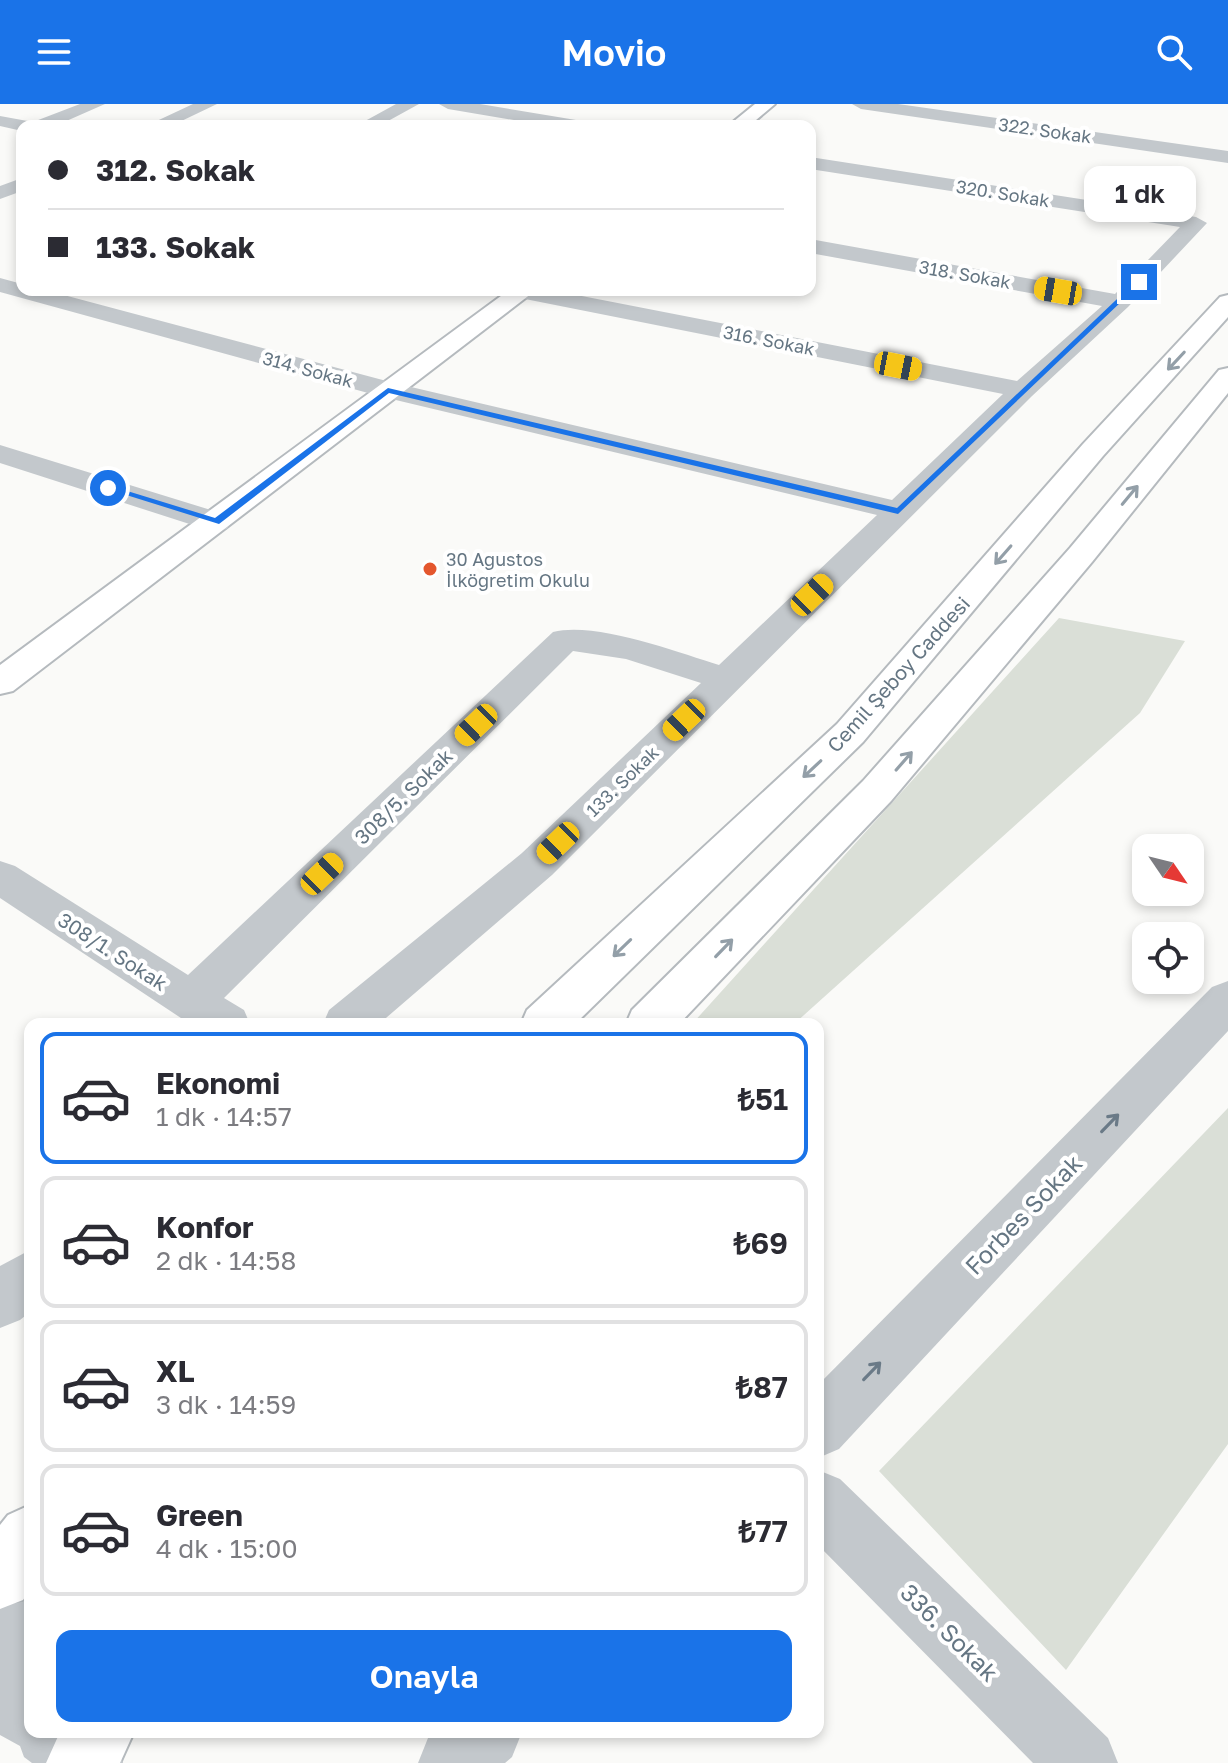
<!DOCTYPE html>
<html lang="tr">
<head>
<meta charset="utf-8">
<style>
	body { margin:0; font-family:"Golos Text",sans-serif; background:#f7f7f7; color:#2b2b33; height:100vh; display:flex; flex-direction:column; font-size:30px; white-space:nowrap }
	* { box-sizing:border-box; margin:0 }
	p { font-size:26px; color:#7c7c81 }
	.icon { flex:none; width:44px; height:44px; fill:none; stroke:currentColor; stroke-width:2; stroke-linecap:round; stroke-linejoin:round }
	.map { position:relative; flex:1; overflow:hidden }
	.panel { position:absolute; left:24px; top:914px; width:800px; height:720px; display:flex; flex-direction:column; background:#fff; border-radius:16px; box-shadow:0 4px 12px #0003 }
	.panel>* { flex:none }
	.top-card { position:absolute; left:16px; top:16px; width:800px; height:176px; border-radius:16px; box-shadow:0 4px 12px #0003; display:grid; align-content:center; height:176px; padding:0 32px; background:#fff }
	.needle { width:52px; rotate:125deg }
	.tools { position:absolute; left:1132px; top:730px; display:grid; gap:16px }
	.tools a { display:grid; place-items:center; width:72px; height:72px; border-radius:16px; background:#fff; box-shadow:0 4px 12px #0003; font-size:40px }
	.end { position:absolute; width:36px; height:36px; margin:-18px; border:10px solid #1a73e8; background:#fff; box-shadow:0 0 0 4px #fff }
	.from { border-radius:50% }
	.bubble { position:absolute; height:56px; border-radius:16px; background:#fff; box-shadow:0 4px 12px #0003; font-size:26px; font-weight:600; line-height:56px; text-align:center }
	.car { position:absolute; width:24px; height:48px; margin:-24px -12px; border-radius:10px; box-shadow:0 0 6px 2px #0007; background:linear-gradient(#f5c518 24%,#345 0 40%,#f5c518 0 76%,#345 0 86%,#f5c518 0) }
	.top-card b { display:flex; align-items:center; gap:28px; height:76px; font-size:30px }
	.top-card b+b { border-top:2px solid #e1e1e2 }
	.top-card i { width:20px; height:20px; background:#2b2b33 }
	ul { padding:14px 0 0; list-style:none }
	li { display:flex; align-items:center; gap:24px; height:132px; margin:0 16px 12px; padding:0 16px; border:4px solid #e1e1e2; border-radius:16px }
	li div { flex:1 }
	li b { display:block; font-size:30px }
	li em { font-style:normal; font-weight:600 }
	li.selected { border-color:#1a73e8 }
	li>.icon { width:72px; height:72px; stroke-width:1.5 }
	.action { display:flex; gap:16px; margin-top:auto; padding:16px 32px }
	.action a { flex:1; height:92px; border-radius:16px; background:#1a73e8; color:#fff; font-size:32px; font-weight:600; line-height:92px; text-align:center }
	header { display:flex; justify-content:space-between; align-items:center; height:104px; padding:0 32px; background:#1a73e8; color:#fff; font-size:36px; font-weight:600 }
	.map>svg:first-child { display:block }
	.green { fill:#dadfd7 }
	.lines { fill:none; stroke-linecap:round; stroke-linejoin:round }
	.major-casing { stroke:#b5babe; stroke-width:4 }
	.minor { fill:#c3c8cc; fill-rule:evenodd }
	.major { fill:#fff; fill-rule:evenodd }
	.oneway { stroke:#939fa8 }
	.oneway2 { stroke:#6a7a87 }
	.route { fill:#1a73e8 }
	.poi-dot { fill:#e4572e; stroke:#fff; stroke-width:3 }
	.labels { text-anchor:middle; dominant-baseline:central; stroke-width:8; stroke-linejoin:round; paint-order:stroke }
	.far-street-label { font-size:18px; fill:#657683; stroke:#fff }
	.far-poi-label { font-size:18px; fill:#657683; stroke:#fff; text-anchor:start }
	.street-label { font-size:20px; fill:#657683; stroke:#fff }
	.near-street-label { font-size:24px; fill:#657683; stroke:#fff }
</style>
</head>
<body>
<header><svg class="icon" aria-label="menu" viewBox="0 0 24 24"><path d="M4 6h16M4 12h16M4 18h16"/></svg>Movio<svg class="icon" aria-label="search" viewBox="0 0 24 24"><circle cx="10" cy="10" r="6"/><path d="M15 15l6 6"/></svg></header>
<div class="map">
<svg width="1228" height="1659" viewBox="0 0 1228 1659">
	<rect width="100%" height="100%" fill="#fafaf8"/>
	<path class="green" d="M 1059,514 L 1185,537 L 1140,609 L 794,920 L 692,920 Z
		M 1228,1004 L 1228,1340 L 1066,1566 L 879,1367 Z"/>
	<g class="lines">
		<g class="major-casing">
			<path id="major" d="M 755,0 L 775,0 L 749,22 L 728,22 Z
				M 509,186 L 536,186 L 13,587 L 0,590 L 0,561 Z
				M 1228,191 L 1228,213 L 1103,352 L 863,638 L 575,920 L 521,920 L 527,906 L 837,620 L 1083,340 L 1220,193 Z
				M 1228,264 L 1228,289 L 1092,458 L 891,697 L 679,920 L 626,920 L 632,906 L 863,677 L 1070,444 L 1219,266 Z
				M 30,1401 L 30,1486 L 23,1496 L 0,1505 L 0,1421 L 8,1411 Z
				M 60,1628 L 134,1628 L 120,1659 L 46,1659 Z"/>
		</g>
		<path class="minor" d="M 80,0 L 105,0 L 55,22 L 22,22 L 22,27 L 0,22 L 0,12 L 33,18 Z
			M 193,0 L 217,0 L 171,22 L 146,22 Z
			M 396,0 L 419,0 L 379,22 L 356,22 Z
			M 439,0 L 480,0 L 582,17 L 591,22 L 549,22 L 448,5 Z
			M 852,0 L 898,0 L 1228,47 L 1228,59 L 861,5 Z
			M 810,53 L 1196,113 L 1207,119 L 1128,203 L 1032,292 L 552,771 L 379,920 L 323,920 L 329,906 L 522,749 L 701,579 L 626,555 L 573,547 L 224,894 L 244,906 L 250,920 L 190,920 L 0,794 L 0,757 L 15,762 L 188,871 L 553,528 C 595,517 677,548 719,561 L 877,411 L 379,292 L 0,188 L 0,174 L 22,180 L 22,186 L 45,186 L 394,279 L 892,396 L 1003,290 L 515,193 L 507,191 L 503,186 L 551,186 L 1017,277 L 1102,202 L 810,149 L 810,135 L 1115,190 L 1180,123 L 810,65 Z
			M 22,74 L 22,87 L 0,95 L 0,82 Z
			M 0,341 L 227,411 L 231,418 L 227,425 L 216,427 L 205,425 L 0,359 Z
			M 1228,877 L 1228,927 L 839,1345 L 818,1354 L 818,1281 L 1212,883 Z
			M 30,1146 L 30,1208 L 20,1216 L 0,1224 L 0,1162 Z
			M 818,1366 L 840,1375 L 1108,1634 L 1118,1659 L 1033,1659 L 818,1441 Z
			M 30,1497 L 30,1563 L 26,1564 L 30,1567 L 30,1628 L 105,1628 L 113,1634 L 123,1659 L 32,1659 L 24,1653 L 20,1642 L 0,1631 L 0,1501 Z
			M 435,1628 L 522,1628 L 512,1653 L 505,1659 L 418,1659 L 428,1634 Z"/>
		<use href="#major" class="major"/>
	</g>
	<defs><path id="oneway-shaft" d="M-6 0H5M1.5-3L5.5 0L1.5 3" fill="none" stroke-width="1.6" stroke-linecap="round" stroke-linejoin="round" transform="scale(2)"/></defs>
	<g class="oneway">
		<use href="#oneway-shaft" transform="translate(1176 257) rotate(133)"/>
		<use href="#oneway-shaft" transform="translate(1130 391) rotate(-50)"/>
		<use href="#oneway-shaft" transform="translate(1003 451) rotate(131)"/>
		<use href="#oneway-shaft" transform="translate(904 657) rotate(-49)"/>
		<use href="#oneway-shaft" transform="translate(812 665) rotate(137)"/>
		<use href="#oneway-shaft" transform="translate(622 844) rotate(136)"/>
		<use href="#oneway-shaft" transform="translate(724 844) rotate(-46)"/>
	</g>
	<g class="oneway2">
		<use href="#oneway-shaft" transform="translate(1110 1019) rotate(-46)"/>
		<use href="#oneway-shaft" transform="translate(872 1267) rotate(-46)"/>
	</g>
	<path class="route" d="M 1136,177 L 1142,178 L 898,410 L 389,289 L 219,420 L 104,384 L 111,382 L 215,414 L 388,284 L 897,404 Z"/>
	<circle class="poi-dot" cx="430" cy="465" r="8"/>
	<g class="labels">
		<g class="far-street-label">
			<text transform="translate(1045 26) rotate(8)">322. Sokak</text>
			<text transform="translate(1003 89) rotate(9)">320. Sokak</text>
			<text transform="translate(965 170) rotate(10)">318. Sokak</text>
			<text transform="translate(769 236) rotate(11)">316. Sokak</text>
			<text transform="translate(308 265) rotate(15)">314. Sokak</text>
			<text transform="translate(622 677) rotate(-44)">133. Sokak</text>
		</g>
		<g class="far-poi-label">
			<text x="446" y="455">30 Ağustos<tspan x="446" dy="21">İlköğretim Okulu</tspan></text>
		</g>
		<g class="street-label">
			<text transform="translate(898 570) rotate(-48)">Cemil Şeboy Caddesi</text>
			<text transform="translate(403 692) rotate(-44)">308/5. Sokak</text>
			<text transform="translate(113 847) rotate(33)">308/1. Sokak</text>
		</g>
		<g class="near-street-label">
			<text transform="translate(1023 1110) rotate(-46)">Forbes Sokak</text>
			<text transform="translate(950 1528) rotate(45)">336. Sokak</text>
		</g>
	</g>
</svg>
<div class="tools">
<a><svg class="needle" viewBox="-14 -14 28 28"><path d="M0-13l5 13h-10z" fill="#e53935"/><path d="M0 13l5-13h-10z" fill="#7c7c81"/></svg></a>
<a><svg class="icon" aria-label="locate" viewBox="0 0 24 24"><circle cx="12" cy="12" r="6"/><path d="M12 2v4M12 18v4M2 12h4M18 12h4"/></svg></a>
</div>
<i class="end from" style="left:108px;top:384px"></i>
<i class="end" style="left:1139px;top:178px"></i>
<div class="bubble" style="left:1084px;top:62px;width:112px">1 dk</div>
<i class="car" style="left:1058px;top:187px;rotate:280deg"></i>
<i class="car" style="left:898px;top:262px;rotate:101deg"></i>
<i class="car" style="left:812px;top:491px;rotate:46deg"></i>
<i class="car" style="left:684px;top:616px;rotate:226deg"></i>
<i class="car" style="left:476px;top:621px;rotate:226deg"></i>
<i class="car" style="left:558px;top:739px;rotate:226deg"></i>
<i class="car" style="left:322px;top:770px;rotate:46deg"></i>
<div class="top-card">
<b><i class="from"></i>312. Sokak</b>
<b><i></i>133. Sokak</b>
</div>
<section class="panel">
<ul>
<li class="selected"><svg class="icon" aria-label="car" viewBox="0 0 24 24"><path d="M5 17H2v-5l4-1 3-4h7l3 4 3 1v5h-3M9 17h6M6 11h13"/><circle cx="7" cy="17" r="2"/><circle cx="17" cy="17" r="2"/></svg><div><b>Ekonomi</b><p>1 dk · 14:57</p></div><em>₺51</em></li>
<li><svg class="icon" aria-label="car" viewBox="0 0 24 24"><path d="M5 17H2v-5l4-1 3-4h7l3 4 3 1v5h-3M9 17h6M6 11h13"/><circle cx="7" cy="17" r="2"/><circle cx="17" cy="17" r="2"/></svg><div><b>Konfor</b><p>2 dk · 14:58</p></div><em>₺69</em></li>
<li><svg class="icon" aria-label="car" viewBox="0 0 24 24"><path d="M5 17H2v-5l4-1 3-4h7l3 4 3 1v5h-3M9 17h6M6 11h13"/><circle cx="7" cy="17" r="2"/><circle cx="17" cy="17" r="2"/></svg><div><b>XL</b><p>3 dk · 14:59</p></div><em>₺87</em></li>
<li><svg class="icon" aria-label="car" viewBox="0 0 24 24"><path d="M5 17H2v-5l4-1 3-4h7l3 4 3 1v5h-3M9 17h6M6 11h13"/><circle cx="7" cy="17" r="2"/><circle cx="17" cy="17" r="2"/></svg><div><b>Green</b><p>4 dk · 15:00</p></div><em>₺77</em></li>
</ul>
<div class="action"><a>Onayla</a></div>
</section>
</div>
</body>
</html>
